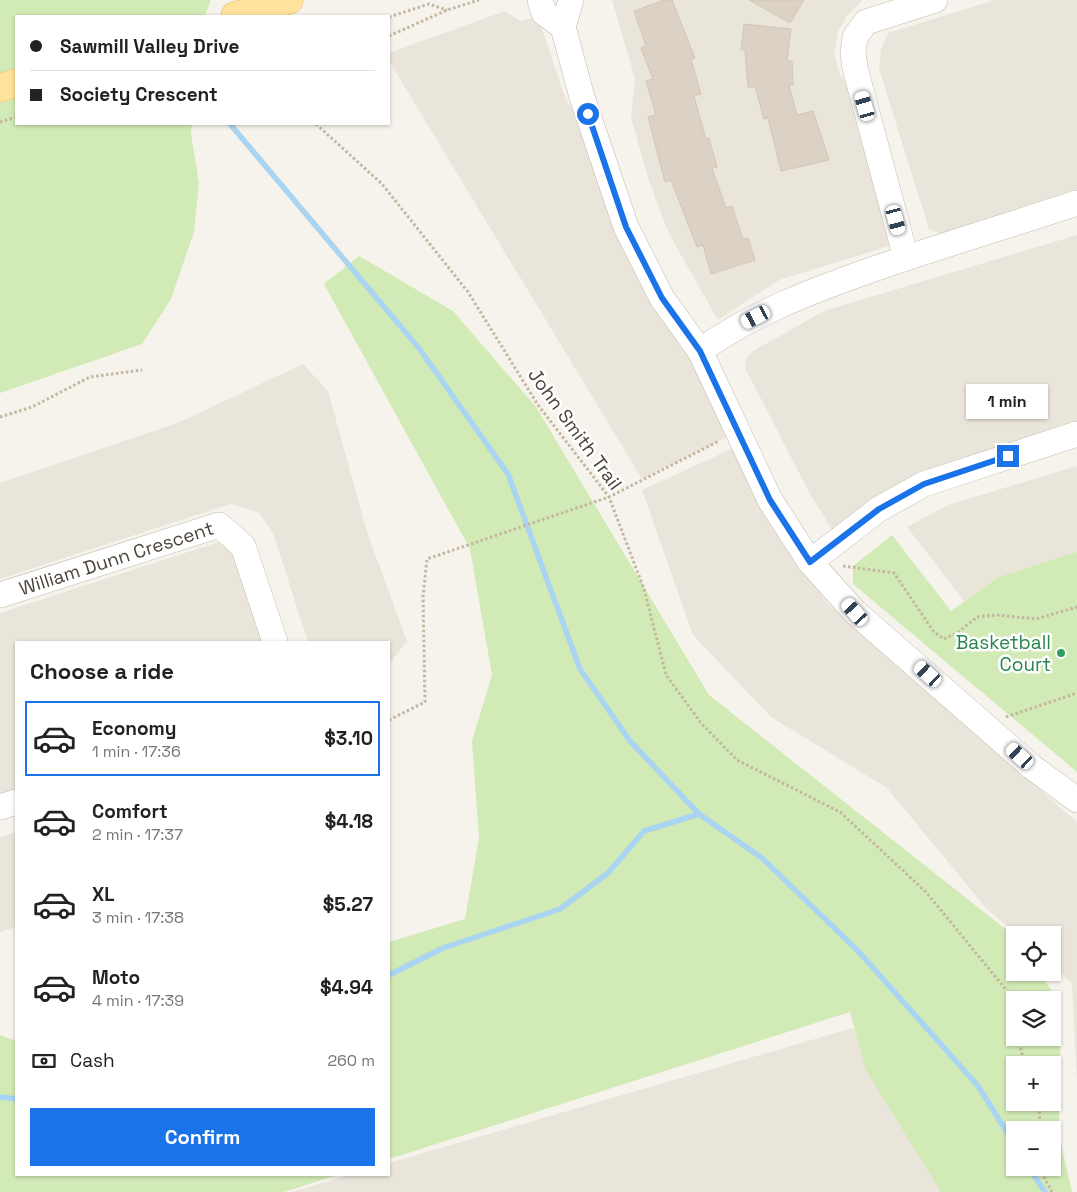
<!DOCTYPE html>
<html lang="en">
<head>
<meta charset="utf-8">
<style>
	body { margin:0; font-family:"Space Grotesk",sans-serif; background:#f2f2f2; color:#222; height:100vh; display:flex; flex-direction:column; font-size:19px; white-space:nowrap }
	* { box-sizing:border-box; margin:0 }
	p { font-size:16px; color:#767676 }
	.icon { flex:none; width:28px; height:28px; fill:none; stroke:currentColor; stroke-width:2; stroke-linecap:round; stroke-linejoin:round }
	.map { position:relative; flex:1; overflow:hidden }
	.drawer { position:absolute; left:15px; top:641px; width:375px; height:535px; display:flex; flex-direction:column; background:#fff; border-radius:0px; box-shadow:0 1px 4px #0004 }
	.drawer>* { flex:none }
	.banner { position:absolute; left:15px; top:15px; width:375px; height:110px; border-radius:0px; box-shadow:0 1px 4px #0004; display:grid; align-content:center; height:110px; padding:0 15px; background:#fff }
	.tools { position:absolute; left:1006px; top:926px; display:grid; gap:10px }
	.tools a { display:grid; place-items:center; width:55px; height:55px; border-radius:0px; background:#fff; box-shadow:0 1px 4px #0004; font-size:25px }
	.end { position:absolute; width:22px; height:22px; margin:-11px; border:6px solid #1a73e8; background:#fff; box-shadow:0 0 0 2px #fff }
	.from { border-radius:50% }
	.bubble { position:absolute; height:35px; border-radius:0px; background:#fff; box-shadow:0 1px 4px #0004; font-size:16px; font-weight:600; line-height:35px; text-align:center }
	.car { position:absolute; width:15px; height:30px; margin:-15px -8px; border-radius:6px; box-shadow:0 0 4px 1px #0007; background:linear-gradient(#fff 24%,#345 0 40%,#fff 0 76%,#345 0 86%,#fff 0) }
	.banner b { display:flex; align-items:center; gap:18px; height:48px; font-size:19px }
	.banner b+b { border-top:1px solid #e0e0e0 }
	.banner i { width:12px; height:12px; background:#222 }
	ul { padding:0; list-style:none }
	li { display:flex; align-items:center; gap:15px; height:75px; margin:0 10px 8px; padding:0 5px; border:2px solid transparent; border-radius:0px }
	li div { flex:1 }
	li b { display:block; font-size:19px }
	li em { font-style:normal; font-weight:600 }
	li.active { border-color:#1a73e8 }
	li>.icon { width:45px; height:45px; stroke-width:1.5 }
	h2 { padding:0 15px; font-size:22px; line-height:60px }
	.pay { display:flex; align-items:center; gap:12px; height:55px; padding:0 15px; font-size:19px }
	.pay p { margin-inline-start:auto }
	.action { display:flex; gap:10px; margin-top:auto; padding:10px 15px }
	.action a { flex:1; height:58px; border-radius:0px; background:#1a73e8; color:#fff; font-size:20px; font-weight:600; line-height:58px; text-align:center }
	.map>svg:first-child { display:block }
	.residential { fill:#eae5da }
	.green { fill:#d2eab5; fill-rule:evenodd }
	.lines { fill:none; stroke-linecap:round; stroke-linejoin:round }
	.stream { stroke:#a9d4f2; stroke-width:5.5 }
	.building { fill:#dbd1c4; stroke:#d3c6b4 }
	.minor-casing { stroke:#c2bbae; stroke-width:26 }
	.major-casing { stroke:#e6c06a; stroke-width:29 }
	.path { stroke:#c4b69f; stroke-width:3; stroke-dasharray:2.5 2.5; stroke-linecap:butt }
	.minor { stroke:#fff; stroke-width:25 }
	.major { stroke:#ffe29b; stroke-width:28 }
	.route { stroke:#1a73e8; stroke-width:6 }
	.leisure-dot { fill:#2e9e5b; stroke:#fff; stroke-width:2 }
	.labels { text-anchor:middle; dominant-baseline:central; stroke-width:5; stroke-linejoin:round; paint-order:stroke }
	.street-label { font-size:19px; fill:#4b4439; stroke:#fff }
	.leisure-label { font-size:19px; fill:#27864d; stroke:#fff; text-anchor:end }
</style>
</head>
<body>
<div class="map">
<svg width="1077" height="1192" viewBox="0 0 1077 1192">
	<rect width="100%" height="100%" fill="#f6f3ec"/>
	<path class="residential" d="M 612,0 L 863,0 L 847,16 L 838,31 L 834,54 L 840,75 L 852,91 L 899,243 L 779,280 L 718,320 L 669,234 L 649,181 L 631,118 L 635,79 Z
		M 995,0 L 1077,0 L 1077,196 L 951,237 L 929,229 L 879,69 L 881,49 L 888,33 Z
		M 505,11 L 520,21 L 538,17 L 563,92 L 568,103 L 588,128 L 693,362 L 733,434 L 642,479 L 389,61 L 389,53 Z
		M 1077,235 L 1077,429 L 833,531 L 811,496 L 745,368 L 746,359 L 753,351 L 824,311 Z
		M 303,364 L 328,391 L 367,532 L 407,641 L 389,665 L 389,642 L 308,642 L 273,533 L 258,512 L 230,504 L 0,579 L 0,483 L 180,422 Z
		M 736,447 L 795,559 L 827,603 L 1077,822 L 1077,1082 L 1072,983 L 1053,966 L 1052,935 L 1017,935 L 986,908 L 887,788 L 771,717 L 693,635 L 642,490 Z
		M 1077,466 L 1077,552 L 998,577 L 964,601 L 907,527 L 948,505 Z
		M 222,541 L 244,549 L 276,642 L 16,642 L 16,798 L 0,803 L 0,613 Z
		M 16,832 L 16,927 L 0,932 L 0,837 Z
		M 911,1011 L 968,1192 L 292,1192 L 349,1175 L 389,1175 L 389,1163 Z"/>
	<path class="green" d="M 0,0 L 211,0 L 205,16 L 16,16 L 16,124 L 192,124 L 191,134 L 199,183 L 194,232 L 171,299 L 142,344 L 0,393 Z
		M 359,256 L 453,311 L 536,407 L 709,695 L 1008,931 L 1015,940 L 1015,972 L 1039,973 L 1061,1003 L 1059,1135 L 1072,1192 L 941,1192 L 866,1070 L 850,1012 L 389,1159 L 389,942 L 465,919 L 479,838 L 472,741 L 492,675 L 470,549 L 324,284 ZM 1015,1000 L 1052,1000 L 1052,1038 L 1015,1038 ZM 1015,1065 L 1052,1065 L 1052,1102 L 1015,1102 ZM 1015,1130 L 1052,1130 L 1052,1168 L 1015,1168 Z
		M 892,535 L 951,611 L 998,577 L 1077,552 L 1077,772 L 853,584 L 853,566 Z
		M 0,1035 L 16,1041 L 16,1175 L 337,1175 L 284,1192 L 0,1192 Z"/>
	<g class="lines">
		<path class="stream" d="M 230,124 L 418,347 L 508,474 L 580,669 L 630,741 L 699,814 L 762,858 L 859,952 L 978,1086 L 1015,1145
			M 389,975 L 443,948 L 560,909 L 608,873 L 644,831 L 699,814
			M 0,1097 L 16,1099
			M 1029,1168 L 1045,1192"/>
	</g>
	<path class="building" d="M 664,0 L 672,0 L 695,58 L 691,59 L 701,94 L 694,96 L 706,139 L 709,138 L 717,167 L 712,168 L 726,208 L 732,206 L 743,239 L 748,238 L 755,260 L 711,274 L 703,245 L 697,247 L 671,180 L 665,182 L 648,117 L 656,115 L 646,81 L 653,79 L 641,48 L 646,46 L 634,11 Z
		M 749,0 L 804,0 L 790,23 Z
		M 744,24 L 791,29 L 787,61 L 792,61 L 793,85 L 789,85 L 797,115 L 813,111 L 829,160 L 781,171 L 768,118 L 764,119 L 755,87 L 748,87 L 745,50 L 741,50 Z"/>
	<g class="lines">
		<g class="minor-casing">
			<g id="minor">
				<path d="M 540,0 L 544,13 L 563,27"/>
				<path d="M 571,0 L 563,27 L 582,97 L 626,227 L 662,298 L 700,351 L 770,500 L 810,562 L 855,612 L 1032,767 L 1077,800"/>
				<path d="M 906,258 L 855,68 L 853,53 L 855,37 L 866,22 L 935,0"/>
				<path d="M 700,351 C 751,314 809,292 868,271 C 937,247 1007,226 1077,203"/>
				<path d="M 810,562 L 879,509 L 924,484 L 1077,434"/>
				<path id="s1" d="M 0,595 L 219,525 L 243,546 L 275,642"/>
				<path d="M 0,807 L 16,802"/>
			</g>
		</g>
		<g class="major-casing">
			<path id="major" d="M 235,16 L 289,0
				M 0,88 L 16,83"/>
		</g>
		<path class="path" d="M 389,17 L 429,4 L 447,10
			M 389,36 L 447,10 L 479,0
			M 0,122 L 16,117
			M 316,124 L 382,184 L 468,292 L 538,405 L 609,497 L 644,589 L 666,675 L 701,723 L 737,760 L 840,812 L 926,892 L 1012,997 L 1015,1017
			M 0,417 L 32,407 L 90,377 L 142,370
			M 843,566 L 894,573 L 934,632 L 944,639 L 957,633 L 977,617 L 998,615 L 1036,619 L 1077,607
			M 1006,717 L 1077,693
			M 389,720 L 425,702 L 423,596 L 427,559 L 609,497 L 719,441
			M 1018,1038 L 1025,1065
			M 1036,1102 L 1040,1114 L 1038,1130
			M 1039,1168 L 1052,1192"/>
		<use href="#minor" class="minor"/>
		<use href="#major" class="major"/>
	</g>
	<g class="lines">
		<path class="route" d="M 588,114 L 626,227 L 662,298 L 700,351 L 770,500 L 810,562 L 879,509 L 924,484 L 1008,456"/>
	</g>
	<circle class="leisure-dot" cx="1061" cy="653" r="5"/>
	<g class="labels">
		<g class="street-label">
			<text transform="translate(575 429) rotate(54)">John Smith Trail</text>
			<text stroke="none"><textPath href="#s1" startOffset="122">William Dunn Crescent</textPath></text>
		</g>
		<g class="leisure-label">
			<text x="1051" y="642">Basketball<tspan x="1051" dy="22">Court</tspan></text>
		</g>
	</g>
</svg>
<div class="tools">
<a><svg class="icon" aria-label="locate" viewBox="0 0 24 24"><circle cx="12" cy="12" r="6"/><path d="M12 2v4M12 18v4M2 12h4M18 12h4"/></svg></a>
<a><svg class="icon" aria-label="layers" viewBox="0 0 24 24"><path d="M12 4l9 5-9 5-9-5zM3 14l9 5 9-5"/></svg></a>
<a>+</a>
<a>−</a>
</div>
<i class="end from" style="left:588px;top:114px"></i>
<i class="end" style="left:1008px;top:456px"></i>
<div class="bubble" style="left:966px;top:384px;width:82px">1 min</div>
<i class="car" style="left:865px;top:106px;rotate:344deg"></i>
<i class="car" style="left:896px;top:220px;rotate:165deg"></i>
<i class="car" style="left:756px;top:317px;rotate:243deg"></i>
<i class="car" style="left:855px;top:612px;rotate:318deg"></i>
<i class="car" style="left:928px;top:674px;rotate:312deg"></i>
<i class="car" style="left:1020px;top:756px;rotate:312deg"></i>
<div class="banner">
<b><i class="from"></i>Sawmill Valley Drive</b>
<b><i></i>Society Crescent</b>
</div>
<section class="drawer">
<h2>Choose a ride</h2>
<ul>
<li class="active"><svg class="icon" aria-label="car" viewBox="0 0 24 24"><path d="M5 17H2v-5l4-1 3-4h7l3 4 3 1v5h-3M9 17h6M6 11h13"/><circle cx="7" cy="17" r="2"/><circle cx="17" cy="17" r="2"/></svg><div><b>Economy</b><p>1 min · 17:36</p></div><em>$3.10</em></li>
<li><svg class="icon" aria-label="car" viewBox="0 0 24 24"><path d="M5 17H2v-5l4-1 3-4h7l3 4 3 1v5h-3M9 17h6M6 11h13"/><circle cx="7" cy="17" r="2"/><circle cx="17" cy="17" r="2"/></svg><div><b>Comfort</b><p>2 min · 17:37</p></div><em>$4.18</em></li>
<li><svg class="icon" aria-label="car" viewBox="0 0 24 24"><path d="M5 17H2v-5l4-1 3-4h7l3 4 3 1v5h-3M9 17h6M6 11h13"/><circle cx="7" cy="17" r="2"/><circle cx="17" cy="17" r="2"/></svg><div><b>XL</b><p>3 min · 17:38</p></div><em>$5.27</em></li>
<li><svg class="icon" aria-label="car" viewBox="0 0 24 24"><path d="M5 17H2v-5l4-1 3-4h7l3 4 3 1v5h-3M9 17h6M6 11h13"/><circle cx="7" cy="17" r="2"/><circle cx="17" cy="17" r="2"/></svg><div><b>Moto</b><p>4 min · 17:39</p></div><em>$4.94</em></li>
</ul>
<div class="pay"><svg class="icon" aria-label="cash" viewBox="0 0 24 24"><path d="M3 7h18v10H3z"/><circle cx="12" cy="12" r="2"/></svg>Cash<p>260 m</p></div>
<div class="action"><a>Confirm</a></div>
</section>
</div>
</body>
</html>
